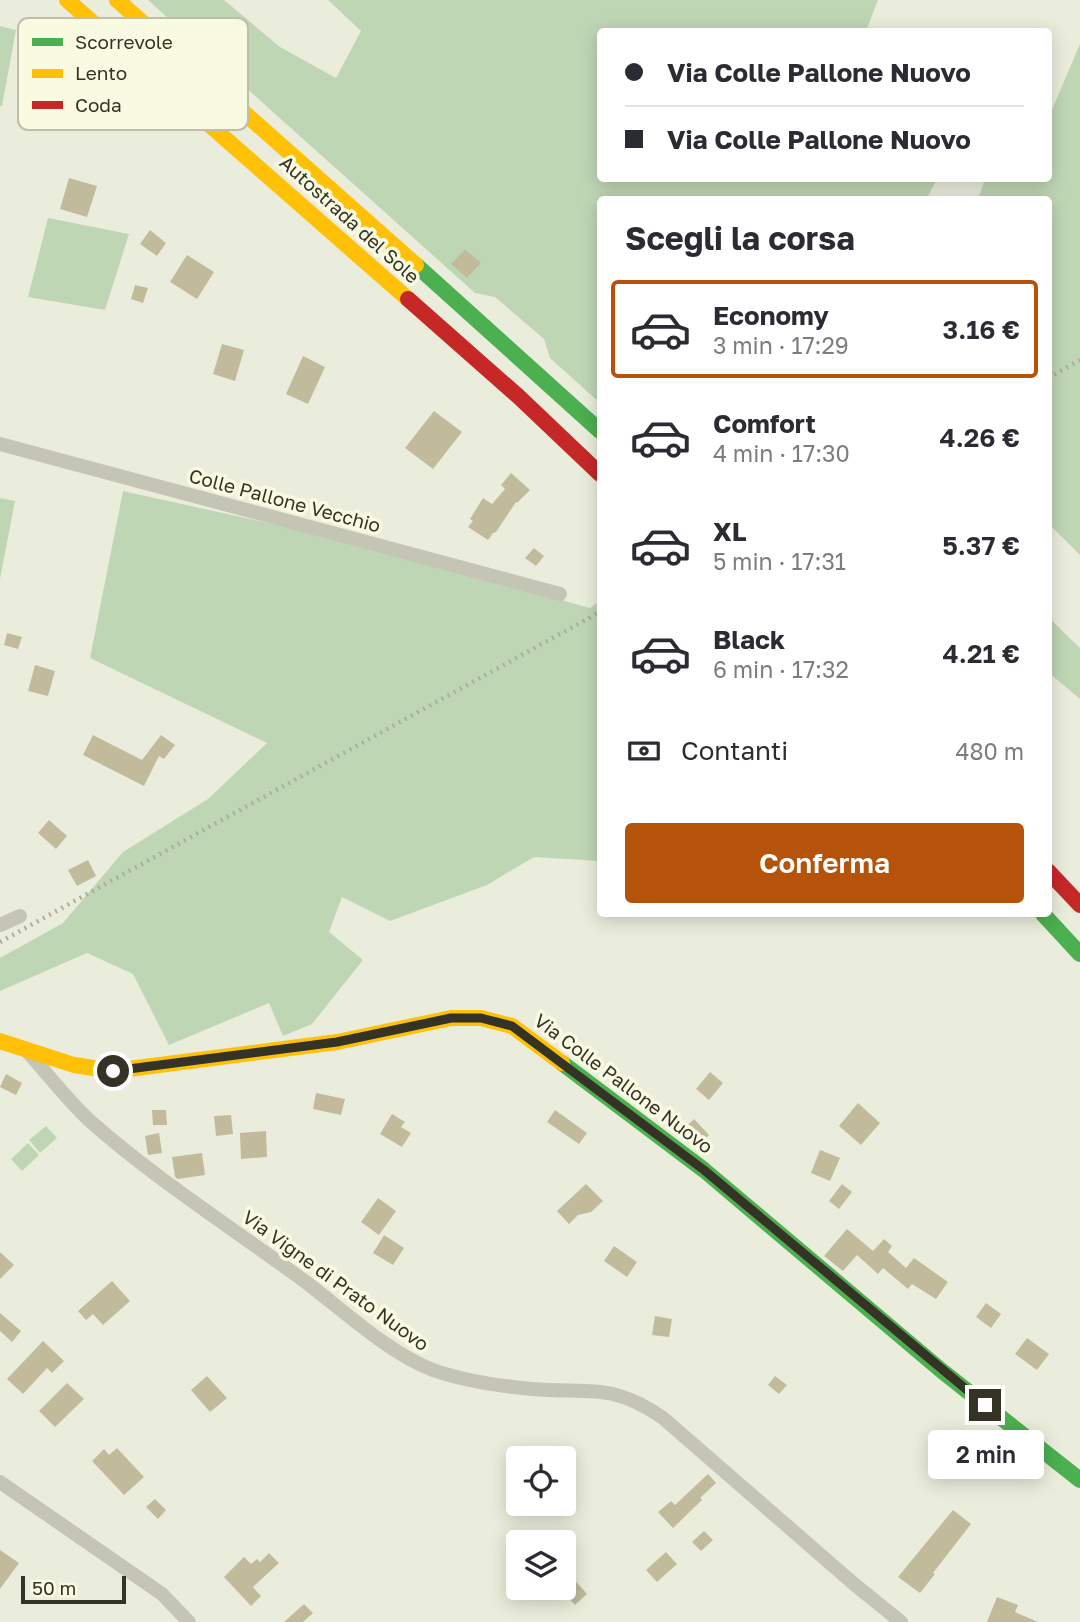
<!DOCTYPE html>
<html lang="it">
<head>
<meta charset="utf-8">
<style>
	body { margin:0; font-family:"Golos Text",sans-serif; background:#f7f7f7; color:#2b2b33; height:100vh; display:flex; flex-direction:column; font-size:26px; white-space:nowrap }
	* { box-sizing:border-box; margin:0 }
	p { font-size:23px; color:#7c7c81 }
	.icon { flex:none; width:38px; height:38px; fill:none; stroke:currentColor; stroke-width:2; stroke-linecap:round; stroke-linejoin:round }
	.map { position:relative; flex:1; overflow:hidden }
	.sheet { position:absolute; left:597px; top:196px; width:455px; height:721px; display:flex; flex-direction:column; background:#fff; border-radius:7px; box-shadow:0 4px 18px #0003 }
	.sheet>* { flex:none }
	.banner { position:absolute; left:597px; top:28px; width:455px; height:154px; border-radius:7px; box-shadow:0 4px 18px #0003; display:grid; align-content:center; height:154px; padding:0 28px; background:#fff }
	.fabs { position:absolute; left:506px; top:1446px; display:grid; gap:14px }
	.fabs a { display:grid; place-items:center; width:70px; height:70px; border-radius:7px; background:#fff; box-shadow:0 4px 18px #0003; font-size:35px }
	.scale { position:absolute; left:21px; bottom:18px; width:105px; box-sizing:border-box; padding-left:7px; border:4px solid #353325; border-top:0; font-size:19px; line-height:24px; white-space:nowrap; color:#353325; -webkit-text-stroke:5px #f9fae2; paint-order:stroke }
	.end { position:absolute; width:32px; height:32px; margin:-16px; border:9px solid #353325; background:#fff; box-shadow:0 0 0 4px #fff }
	.from { border-radius:50% }
	.bubble { position:absolute; height:49px; border-radius:7px; background:#fff; box-shadow:0 4px 18px #0003; font-size:23px; font-weight:600; line-height:49px; text-align:center }
	.banner b { display:flex; align-items:center; gap:24px; height:66px; font-size:26px }
	.banner b+b { border-top:2px solid #e1e1e2 }
	.banner i { width:18px; height:18px; background:#2b2b33 }
	ul { padding:0; list-style:none }
	li { display:flex; align-items:center; gap:21px; height:98px; margin:0 14px 10px; padding:0 14px; border:4px solid transparent; border-radius:7px }
	li div { flex:1 }
	li b { display:block; font-size:26px }
	li em { font-style:normal; font-weight:600 }
	li.selected { border-color:#b45309 }
	li>.icon { width:63px; height:63px; stroke-width:1.5 }
	h2 { padding:0 28px; font-size:32px; line-height:84px }
	.pay { display:flex; align-items:center; gap:18px; height:77px; padding:0 28px; font-size:26px }
	.pay p { margin-inline-start:auto }
	.primary-button { display:flex; gap:14px; margin-top:auto; padding:14px 28px }
	.primary-button a { flex:1; height:80px; border-radius:7px; background:#b45309; color:#fff; font-size:28px; font-weight:600; line-height:80px; text-align:center }
	.map>svg:first-child { display:block }
	.green { fill:#bfd6b5 }
	.building { fill:#c1bb9c }
	.lines { fill:none; stroke-linecap:round; stroke-linejoin:round }
	.street { stroke:#c5c5b6; stroke-width:14 }
	.fast { stroke:#4caf50; stroke-width:16 }
	.slow { stroke:#ffc107; stroke-width:16 }
	.jam { stroke:#c62828; stroke-width:16 }
	.rail { stroke:#acada0; stroke-width:4.5; stroke-dasharray:2 5; stroke-linecap:butt }
	.route { stroke:#353325; stroke-width:9 }
	.labels { text-anchor:middle; dominant-baseline:central; stroke-width:7; stroke-linejoin:round; paint-order:stroke }
	.street-label { font-size:19px; fill:#353325; stroke:#f9fae2 }
	.key { fill:#f9fae2; stroke:#bebea9; stroke-width:2 }
	.key-label { font-size:19px; fill:#353325 }
</style>
</head>
<body>
<div class="map">
<svg width="1080" height="1622" viewBox="0 0 1080 1622">
	<rect width="100%" height="100%" fill="#ebeddc"/>
	<path class="green" d="M 148,0 L 224,0 L 280,47 L 336,78 L 361,31 L 328,0 L 878,0 L 866,31 L 600,32 L 600,178 L 937,179 L 928,196 L 940,199 L 600,200 L 600,403 L 550,358 L 544,339 L 495,297 L 475,293 Z
		M 0,26 L 16,30 L 2,106 L 0,106 Z
		M 1080,44 L 1080,555 L 1048,523 L 1048,200 L 978,199 L 985,179 L 1048,178 L 1048,119 Z
		M 48,218 L 129,234 L 105,310 L 28,297 Z
		M 123,491 L 354,542 L 590,608 L 600,601 L 600,861 L 534,857 L 487,885 L 390,921 L 342,897 L 329,932 L 363,960 L 312,1024 L 283,1036 L 269,1003 L 169,1045 L 133,974 L 87,953 L 0,991 L 0,958 L 63,923 L 123,852 L 208,799 L 267,743 L 90,658 Z
		M 0,498 L 15,501 L 0,579 Z
		M 1048,617 L 1080,648 L 1080,699 L 1048,672 Z
		M 46,1126 L 57,1138 L 40,1153 L 29,1140 Z
		M 28,1143 L 39,1155 L 22,1171 L 11,1159 Z"/>
	<path class="building" d="M 69,178 L 97,186 L 87,217 L 60,209 Z
		M 150,230 L 166,243 L 157,256 L 140,244 Z
		M 465,249 L 481,263 L 467,278 L 451,264 Z
		M 187,255 L 214,272 L 197,299 L 170,282 Z
		M 135,285 L 148,288 L 143,303 L 131,299 Z
		M 222,344 L 244,350 L 235,381 L 213,374 Z
		M 303,356 L 325,367 L 308,404 L 286,394 Z
		M 434,411 L 462,432 L 433,469 L 405,448 Z
		M 511,473 L 530,490 L 517,503 L 516,502 L 496,532 L 493,533 L 488,540 L 468,527 L 473,521 L 470,519 L 483,498 L 492,504 L 505,489 L 501,485 Z
		M 534,548 L 544,556 L 536,566 L 525,558 Z
		M 7,633 L 22,637 L 18,649 L 4,645 Z
		M 35,665 L 55,671 L 48,696 L 28,691 Z
		M 93,735 L 142,760 L 161,735 L 175,745 L 164,759 L 159,756 L 144,786 L 83,755 Z
		M 49,820 L 67,836 L 56,849 L 38,833 Z
		M 88,860 L 96,876 L 77,886 L 68,870 Z
		M 710,1072 L 723,1083 L 709,1100 L 696,1089 Z
		M 6,1074 L 22,1083 L 16,1095 L 0,1087 Z
		M 316,1093 L 345,1099 L 341,1115 L 313,1109 Z
		M 858,1103 L 880,1123 L 861,1145 L 839,1126 Z
		M 152,1110 L 166,1110 L 167,1125 L 153,1125 Z
		M 555,1110 L 587,1133 L 579,1144 L 547,1122 Z
		M 392,1114 L 405,1122 L 401,1127 L 411,1133 L 402,1147 L 380,1134 Z
		M 231,1115 L 233,1134 L 216,1136 L 214,1116 Z
		M 694,1119 L 709,1135 L 696,1148 L 678,1135 Z
		M 266,1131 L 267,1157 L 241,1159 L 240,1133 Z
		M 159,1133 L 162,1153 L 148,1155 L 145,1136 Z
		M 820,1150 L 840,1158 L 830,1181 L 811,1173 Z
		M 202,1153 L 205,1175 L 178,1179 L 175,1177 L 172,1157 Z
		M 586,1184 L 603,1201 L 591,1212 L 578,1215 L 569,1224 L 557,1211 Z
		M 842,1184 L 852,1192 L 839,1209 L 829,1201 Z
		M 378,1198 L 396,1211 L 379,1235 L 361,1222 Z
		M 847,1229 L 873,1251 L 884,1239 L 892,1246 L 888,1252 L 906,1268 L 914,1258 L 948,1282 L 936,1299 L 912,1284 L 908,1289 L 883,1268 L 878,1274 L 857,1255 L 843,1271 L 824,1256 Z
		M 384,1235 L 404,1248 L 393,1265 L 373,1253 Z
		M 614,1246 L 637,1262 L 627,1277 L 604,1261 Z
		M 0,1252 L 14,1265 L 0,1279 Z
		M 112,1281 L 130,1301 L 103,1325 L 93,1314 L 86,1320 L 78,1311 Z
		M 986,1303 L 1001,1314 L 991,1328 L 976,1317 Z
		M 0,1313 L 21,1331 L 12,1342 L 0,1331 Z
		M 655,1316 L 672,1319 L 669,1337 L 652,1335 Z
		M 1027,1338 L 1049,1354 L 1037,1370 L 1015,1354 Z
		M 43,1341 L 64,1361 L 52,1373 L 47,1368 L 23,1394 L 7,1379 Z
		M 207,1376 L 227,1398 L 210,1412 L 191,1390 Z
		M 775,1376 L 787,1385 L 779,1394 L 768,1385 Z
		M 67,1383 L 84,1399 L 55,1427 L 39,1411 Z
		M 117,1448 L 144,1477 L 124,1495 L 92,1461 L 104,1449 L 109,1455 Z
		M 708,1474 L 716,1483 L 700,1498 L 702,1500 L 673,1528 L 658,1512 L 671,1501 L 675,1505 Z
		M 155,1499 L 166,1510 L 158,1519 L 146,1507 Z
		M 953,1510 L 971,1524 L 933,1573 L 935,1574 L 920,1593 L 898,1577 Z
		M 704,1531 L 713,1540 L 701,1551 L 692,1542 Z
		M 0,1550 L 19,1563 L 0,1589 Z
		M 666,1552 L 677,1564 L 657,1582 L 646,1570 Z
		M 269,1553 L 279,1563 L 253,1587 L 261,1596 L 251,1606 L 224,1577 L 244,1557 L 251,1564 L 257,1559 L 260,1562 Z
		M 564,1568 L 587,1594 L 575,1605 L 564,1593 Z
		M 997,1597 L 1018,1605 L 1015,1612 L 1038,1622 L 987,1622 Z
		M 304,1604 L 313,1613 L 303,1622 L 284,1622 Z"/>
	<g class="lines">
		<path class="street" d="M 0,444 L 560,594
			M 0,925 L 20,916
			M 26,1050 C 47,1073 67,1100 90,1121 C 158,1181 234,1229 307,1283 C 344,1311 390,1354 433,1370 C 464,1381 499,1386 532,1389 C 589,1394 612,1382 663,1418 L 854,1584 L 901,1622
			M 0,1482 L 162,1594 L 189,1622"/>
		<path class="fast" d="M 416,265 L 600,431
			M 1043,914 L 1080,954
			M 562,1063 L 704,1170 L 942,1371 L 1080,1480"/>
		<path class="slow" d="M 67,0 L 408,299
			M 117,0 L 416,265
			M 0,1041 L 74,1065 L 113,1071 L 337,1042 L 451,1018 L 481,1018 L 512,1026 L 562,1063"/>
		<path class="jam" d="M 408,299 L 519,397 L 600,474
			M 1048,871 L 1080,905"/>
		<path class="rail" d="M 1048,378 L 1080,360
			M 0,942 L 600,612"/>
	</g>
	<g class="lines">
		<path class="route" d="M 113,1071 L 337,1042 L 451,1018 L 481,1018 L 512,1026 L 704,1170 L 985,1405"/>
	</g>
	<g class="labels">
		<g class="street-label">
			<text transform="translate(350 219) rotate(42)">Autostrada del Sole</text>
			<text transform="translate(285 500) rotate(15)">Colle Pallone Vecchio</text>
			<text transform="translate(624 1083) rotate(37)">Via Colle Pallone Nuovo</text>
			<text transform="translate(336 1280) rotate(36)">Via Vigne di Prato Nuovo</text>
		</g>
	</g>
	<rect x="18" y="18" width="230" height="112" rx="10" class="key"/>
	<rect x="32" y="38" width="31" height="8" fill="#4caf50"/>
	<rect x="32" y="69" width="31" height="9" fill="#ffc107"/>
	<rect x="32" y="101" width="31" height="8" fill="#c62828"/>
	<g class="key-label">
		<text x="75" y="49">Scorrevole</text>
		<text x="75" y="80">Lento</text>
		<text x="75" y="112">Coda</text>
	</g>
</svg>
<div class="fabs">
<a><svg class="icon" aria-label="locate" viewBox="0 0 24 24"><circle cx="12" cy="12" r="6"/><path d="M12 2v4M12 18v4M2 12h4M18 12h4"/></svg></a>
<a><svg class="icon" aria-label="layers" viewBox="0 0 24 24"><path d="M12 4l9 5-9 5-9-5zM3 14l9 5 9-5"/></svg></a>
</div>
<div class="scale">50 m</div>
<i class="end from" style="left:113px;top:1071px"></i>
<i class="end" style="left:985px;top:1405px"></i>
<div class="bubble" style="left:928px;top:1430px;width:116px">2 min</div>
<div class="banner">
<b><i class="from"></i>Via Colle Pallone Nuovo</b>
<b><i></i>Via Colle Pallone Nuovo</b>
</div>
<section class="sheet">
<h2>Scegli la corsa</h2>
<ul>
<li class="selected"><svg class="icon" aria-label="car" viewBox="0 0 24 24"><path d="M5 17H2v-5l4-1 3-4h7l3 4 3 1v5h-3M9 17h6M6 11h13"/><circle cx="7" cy="17" r="2"/><circle cx="17" cy="17" r="2"/></svg><div><b>Economy</b><p>3 min · 17:29</p></div><em>3.16 €</em></li>
<li><svg class="icon" aria-label="car" viewBox="0 0 24 24"><path d="M5 17H2v-5l4-1 3-4h7l3 4 3 1v5h-3M9 17h6M6 11h13"/><circle cx="7" cy="17" r="2"/><circle cx="17" cy="17" r="2"/></svg><div><b>Comfort</b><p>4 min · 17:30</p></div><em>4.26 €</em></li>
<li><svg class="icon" aria-label="car" viewBox="0 0 24 24"><path d="M5 17H2v-5l4-1 3-4h7l3 4 3 1v5h-3M9 17h6M6 11h13"/><circle cx="7" cy="17" r="2"/><circle cx="17" cy="17" r="2"/></svg><div><b>XL</b><p>5 min · 17:31</p></div><em>5.37 €</em></li>
<li><svg class="icon" aria-label="car" viewBox="0 0 24 24"><path d="M5 17H2v-5l4-1 3-4h7l3 4 3 1v5h-3M9 17h6M6 11h13"/><circle cx="7" cy="17" r="2"/><circle cx="17" cy="17" r="2"/></svg><div><b>Black</b><p>6 min · 17:32</p></div><em>4.21 €</em></li>
</ul>
<div class="pay"><svg class="icon" aria-label="cash" viewBox="0 0 24 24"><path d="M3 7h18v10H3z"/><circle cx="12" cy="12" r="2"/></svg>Contanti<p>480 m</p></div>
<div class="primary-button"><a>Conferma</a></div>
</section>
</div>
</body>
</html>
